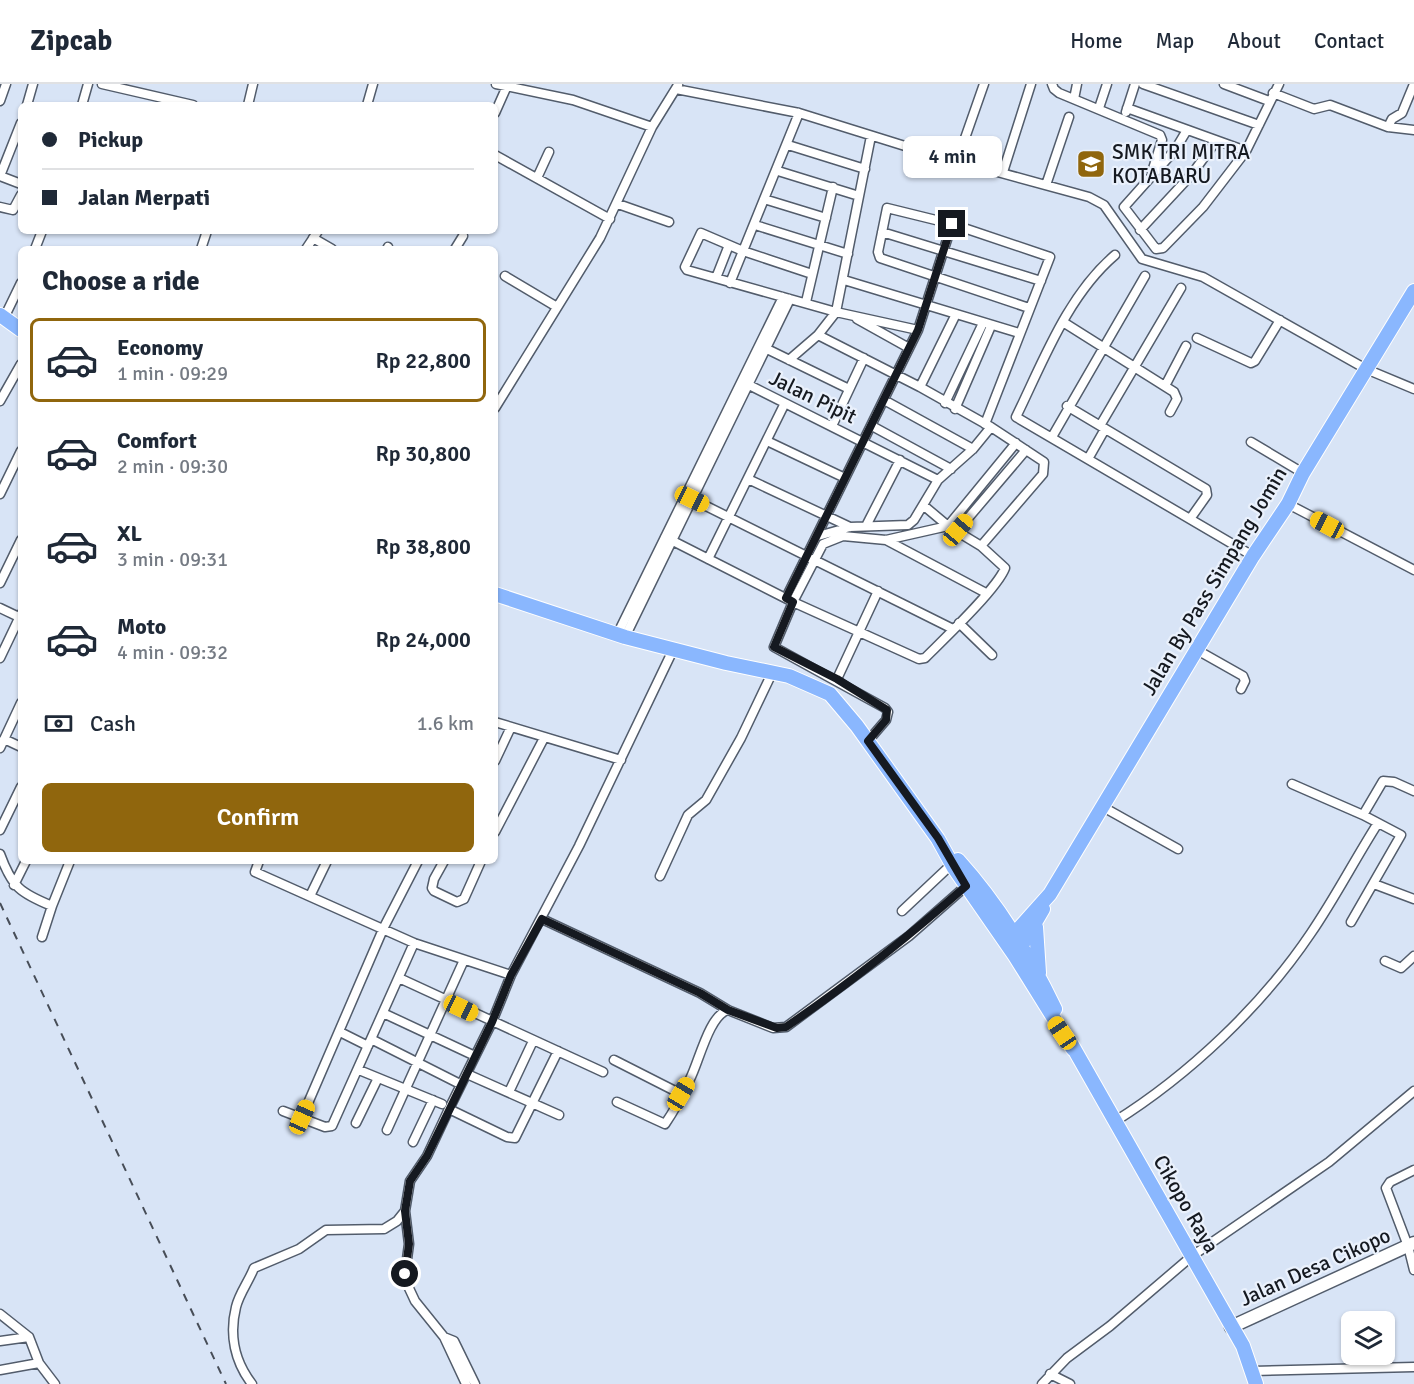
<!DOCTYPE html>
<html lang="en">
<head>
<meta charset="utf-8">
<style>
	body { margin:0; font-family:Signika,sans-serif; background:#f2f2f3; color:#1f2937; height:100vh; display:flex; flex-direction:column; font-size:22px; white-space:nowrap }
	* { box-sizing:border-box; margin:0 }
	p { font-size:20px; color:#747a83 }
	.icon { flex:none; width:33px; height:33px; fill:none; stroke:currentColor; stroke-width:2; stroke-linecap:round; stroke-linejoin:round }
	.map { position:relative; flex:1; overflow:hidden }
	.side { position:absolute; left:18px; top:162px; width:480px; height:618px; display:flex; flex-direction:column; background:#fff; border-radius:9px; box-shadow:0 2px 4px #0004 }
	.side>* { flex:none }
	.guide { position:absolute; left:18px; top:18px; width:480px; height:132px; border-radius:9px; box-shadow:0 2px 4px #0004; display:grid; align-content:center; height:132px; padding:0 24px; background:#fff }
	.tools { position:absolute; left:1341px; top:1227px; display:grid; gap:12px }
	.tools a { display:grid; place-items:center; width:54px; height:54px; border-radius:9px; background:#fff; box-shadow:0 2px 4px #0004; font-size:30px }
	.end { position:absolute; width:27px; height:27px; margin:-14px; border:8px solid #151920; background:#fff; box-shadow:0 0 0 3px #fff }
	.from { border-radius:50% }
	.bubble { position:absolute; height:42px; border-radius:9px; background:#fff; box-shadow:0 2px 4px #0004; font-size:20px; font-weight:600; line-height:42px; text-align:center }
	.car { position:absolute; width:18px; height:36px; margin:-18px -9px; border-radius:8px; box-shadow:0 0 4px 2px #0007; background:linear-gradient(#f5c518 24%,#345 0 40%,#f5c518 0 76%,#345 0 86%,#f5c518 0) }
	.guide b { display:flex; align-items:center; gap:21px; height:57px; font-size:22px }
	.guide b+b { border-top:2px solid #e0e1e3 }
	.guide i { width:15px; height:15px; background:#1f2937 }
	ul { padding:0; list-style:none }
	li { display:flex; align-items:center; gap:18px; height:84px; margin:0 12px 9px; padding:0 12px; border:3px solid transparent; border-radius:9px }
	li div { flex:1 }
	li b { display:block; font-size:22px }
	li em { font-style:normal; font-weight:600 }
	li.current { border-color:#90660d }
	li>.icon { width:54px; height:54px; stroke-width:1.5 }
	h2 { padding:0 24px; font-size:27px; line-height:72px }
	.pay { display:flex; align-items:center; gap:15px; height:66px; padding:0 24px; font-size:22px }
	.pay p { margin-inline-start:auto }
	.action { display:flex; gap:12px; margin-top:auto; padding:12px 24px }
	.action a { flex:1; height:69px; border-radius:9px; background:#90660d; color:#fff; font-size:24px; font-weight:600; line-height:69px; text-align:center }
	header { display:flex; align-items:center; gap:36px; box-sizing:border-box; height:84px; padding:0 30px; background:#fff; border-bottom:2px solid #e0e1e3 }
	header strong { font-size:28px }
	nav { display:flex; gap:33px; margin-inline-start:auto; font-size:21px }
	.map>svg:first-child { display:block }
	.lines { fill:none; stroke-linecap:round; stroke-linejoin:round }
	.minor-casing { stroke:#525c6b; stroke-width:11 }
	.secondary-casing { stroke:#525c6b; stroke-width:15 }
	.trunk-casing { stroke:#fff; stroke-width:16 }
	.minor { stroke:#fff; stroke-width:8 }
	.secondary { stroke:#fff; stroke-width:12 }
	.trunk { stroke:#8ab7fe; stroke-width:14 }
	.rail { stroke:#474d57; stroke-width:2; stroke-dasharray:8 8; stroke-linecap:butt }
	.route { stroke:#151920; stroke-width:8 }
	.labels { text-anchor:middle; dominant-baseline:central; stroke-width:4.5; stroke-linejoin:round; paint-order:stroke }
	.poi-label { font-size:21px; fill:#151920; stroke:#eaf1fc; text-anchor:start }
	.street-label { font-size:21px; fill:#151920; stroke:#eaf1fc }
</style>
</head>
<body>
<header>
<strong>Zipcab</strong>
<nav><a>Home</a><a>Map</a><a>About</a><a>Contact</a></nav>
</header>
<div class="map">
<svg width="1414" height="1300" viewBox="0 0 1414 1300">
	<rect width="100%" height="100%" fill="#d8e4f6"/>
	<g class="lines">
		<g class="minor-casing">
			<path id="minor" d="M 102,0 L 193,21
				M 496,0 L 573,16 L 652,43
				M 1052,0 L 1054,5 L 1059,9 L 1160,51 L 1162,56 L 1152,88
				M 1143,0 L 1259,41
				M 1224,0 L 1269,17
				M 676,5 L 799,29 L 921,67 L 1089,113 L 1104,121 L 1142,175 L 1203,193 L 1366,285 L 1414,305
				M 1273,9 L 1314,25 L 1330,21 L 1388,43 L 1414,46
				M 1074,15 L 1077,0
				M 0,17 L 6,0
				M 27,21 L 33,0
				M 82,21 L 88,0
				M 248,21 L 253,0
				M 367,21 L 373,0
				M 1099,24 L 1107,0
				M 1127,24 L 1246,67
				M 1126,28 L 1135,0
				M 495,29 L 507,2
				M 1388,43 L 1392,35 L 1402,29 L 1414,0
				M 1187,46 L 1175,66 L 1124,123 L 1156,165 L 1163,164 L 1203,123 L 1246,67 L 1279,0
				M 788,61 L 865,85
				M 495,71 L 610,135
				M 957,77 L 984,0
				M 778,87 L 859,112
				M 1003,88 L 1031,0
				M 0,92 L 21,39
				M 0,92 L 21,100
				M 537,94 L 549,68
				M 1046,101 L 1069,33
				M 764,115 L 826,134
				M 618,120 L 669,138
				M 0,123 L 13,126 L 21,111
				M 755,141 L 848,170
				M 1140,146 L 1192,90 L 1216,57
				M 882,148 L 1041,197
				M 313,154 L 332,165
				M 35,165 L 42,147
				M 201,165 L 207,147
				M 306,165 L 318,147
				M 387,165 L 388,163
				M 455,165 L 463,152
				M 1115,171 C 1067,212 1043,278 1016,333 L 1253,472
				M 812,190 L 743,167 L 701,149 L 685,183 L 687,186 L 836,228 L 918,246
				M 505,192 L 557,223
				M 716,194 L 729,161
				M 844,196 L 1019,249
				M 730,199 L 799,29
				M 806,218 L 833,103
				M 4,234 L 21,199
				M 857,235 L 909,264
				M 1063,238 L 1174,308 L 1177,315 L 1170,328
				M 818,251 L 920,303 L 991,343 L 1044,378 L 1043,390 L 981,462
				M 1197,254 L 1251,279 L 1255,277 L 1280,236
				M 763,263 L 849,305
				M 789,276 L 818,251 L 836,228 L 871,52
				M 745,299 L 938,396
				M 1165,302 L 1186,262
				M 920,303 L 956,230
				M 884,316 L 973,365
				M 0,317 L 21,280
				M 945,319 L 983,239
				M 1067,322 L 1206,405 L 1207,411 L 1190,435
				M 495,324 L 600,154 L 652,43 L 678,1
				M 955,325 L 991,242
				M 985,340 L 1050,173 L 952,140 L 887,124 L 878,168 L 880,174 L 1029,224
				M 1101,340 L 1181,204
				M 832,342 L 864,274
				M 872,342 L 951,385
				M 1052,353 L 1145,192
				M 767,357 L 845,394
				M 1251,358 L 1303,389
				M 1088,375 L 1105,345
				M 748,395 L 850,443
				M 0,410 L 21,367
				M 688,413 L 953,545
				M 1288,420 L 1414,486
				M 866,442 L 900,376
				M 958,446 L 1026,366
				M 818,452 L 850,443 L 908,441 L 914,436 L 938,396 L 973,365 L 991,343
				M 665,453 L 793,518 L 919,575 L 925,574 C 944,555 997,505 1005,484 L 981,462 L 948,442 L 923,421
				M 886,456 L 986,509
				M 708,475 L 784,321
				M 0,499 L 21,456
				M 786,514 L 918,246 L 952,140
				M 0,524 L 21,534
				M 959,539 L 992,571
				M 617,551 L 783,213
				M 625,553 L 790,215
				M 1197,566 L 1243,592 L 1245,597 L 1241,605
				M 0,574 L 21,530
				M 837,595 L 878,507
				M 495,638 L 621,676
				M 4,655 L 21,663
				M 868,657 L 886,636 L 888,628 L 885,624 L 774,563 L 793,518 L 823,460 L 843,452 L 886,456 L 948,442 L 1016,359
				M 0,664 L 21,619
				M 495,677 L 511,643
				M 1292,700 L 1363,731 L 1401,751 L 1351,838
				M 1103,723 L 1178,765
				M 1363,731 L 1383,697 L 1394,698 L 1414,707
				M 0,746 L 21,703
				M 495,748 L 544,654
				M 0,770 C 12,803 20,809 52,822 L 70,777
				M 259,777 L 255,788 L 414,859 L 511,891 L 579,762 L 673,566
				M 444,777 L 434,795 L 432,804 L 434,807 L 457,818 L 464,815 L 481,777
				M 660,792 L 688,731 L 706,716 L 741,654 L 773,587
				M 1374,800 L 1414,815
				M 14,801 L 26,777
				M 310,812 L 327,777
				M 902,827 L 952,780
				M 542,835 L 700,909 L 728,926
				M 42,853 L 52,822
				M 1385,877 L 1401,884 L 1414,872
				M 511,891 L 492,938 L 449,1025 L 507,1053 L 515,1054 L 558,967
				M 399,894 L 603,988
				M 383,929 L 475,972
				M 340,948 L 368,962
				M 371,955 L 460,1000
				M 614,976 L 681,1010
				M 359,986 L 442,1020
				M 467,990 L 559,1031
				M 509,1008 L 533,957
				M 617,1018 L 665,1040 C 674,1027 683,1010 690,995 C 699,978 709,931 728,926 L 773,944 L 786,943 L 909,852 L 966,802
				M 283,1027 L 325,1043 L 332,1042 L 414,859
				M 302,1033 L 384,843 L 418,777
				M 1114,1038 C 1189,991 1262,922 1311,849 C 1335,814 1355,775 1378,739
				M 356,1039 L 378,994
				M 387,1046 L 464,876
				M 413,1058 L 433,1016
				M 1414,1086 L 1390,1098 L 1386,1104 L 1408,1162 L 1414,1186
				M 405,1127 L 409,1160 L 405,1190 L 408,1202 L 415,1217 L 444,1253
				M 0,1230 L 29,1253 L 39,1279 L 55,1300
				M 0,1257 L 29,1253
				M 0,1286 L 39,1279
				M 1253,1287 L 1414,1283
				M 1050,1290 L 1070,1300
				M 252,1300 C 235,1278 229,1251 236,1223 C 239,1210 249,1197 254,1184 L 299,1165 L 326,1146 L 384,1145 L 397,1137 L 405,1127 L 410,1097 L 427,1072 L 449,1025
				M 466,1300 L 444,1253 L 454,1257 L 475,1300
				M 1042,1300 L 1067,1274 L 1110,1242 L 1192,1172 L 1329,1078 L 1414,1007"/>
		</g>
		<g class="secondary-casing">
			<path id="secondary" d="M 1231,1243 L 1414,1159"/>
		</g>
		<g class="trunk-casing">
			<path id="trunk" d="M 0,231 L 21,246
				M 495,510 L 625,553 L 726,579 L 789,592 L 830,610 L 857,642 L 938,755 L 954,784 L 1015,872 L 1073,965
				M 958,776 C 997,819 1030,873 1055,925
				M 1036,843 L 1039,889
				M 1006,859 L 1050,810 L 1253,472 L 1288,420 L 1303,389 L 1414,207
				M 1018,868 L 1043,825
				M 1069,956 L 1243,1262 L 1256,1300"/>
		</g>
		<use href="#minor" class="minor"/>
		<use href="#secondary" class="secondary"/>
		<use href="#trunk" class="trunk"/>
		<path class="rail" d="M 0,819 L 226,1300"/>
	</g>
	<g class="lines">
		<path class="route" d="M 405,1190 L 409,1160 L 405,1127 L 410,1097 L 427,1072 L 492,938 L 511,891 L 542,835 L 700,909 L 728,926 L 777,944 L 786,943 C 849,900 908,853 966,802 L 938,754 L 868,657 L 886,636 L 887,626 L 837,595 L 774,563 L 793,518 L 786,514 L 918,246 L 952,140"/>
	</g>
	<defs>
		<g id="school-square" transform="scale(1.5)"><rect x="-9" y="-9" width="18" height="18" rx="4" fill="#90660d" stroke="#eaf1fc"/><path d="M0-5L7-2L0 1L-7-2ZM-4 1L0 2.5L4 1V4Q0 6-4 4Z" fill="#fff"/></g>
	</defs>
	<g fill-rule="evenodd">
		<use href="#school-square" x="1091" y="80"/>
	</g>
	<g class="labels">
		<g class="poi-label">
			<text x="1112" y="68">SMK TRI MITRA<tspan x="1112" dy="24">KOTABARU</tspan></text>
		</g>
		<g class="street-label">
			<text transform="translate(813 313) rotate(26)">Jalan Pipit</text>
			<text transform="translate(1214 497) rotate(-59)">Jalan By Pass Simpang Jomin</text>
			<text transform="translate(1186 1120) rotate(60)">Cikopo Raya</text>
			<text transform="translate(1315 1183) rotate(-24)">Jalan Desa Cikopo</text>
		</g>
	</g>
</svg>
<div class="tools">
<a><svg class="icon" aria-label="layers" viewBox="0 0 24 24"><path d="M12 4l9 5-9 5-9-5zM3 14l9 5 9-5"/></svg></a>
</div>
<i class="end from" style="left:405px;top:1190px"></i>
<i class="end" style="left:952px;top:140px"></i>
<div class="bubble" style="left:903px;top:52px;width:99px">4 min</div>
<i class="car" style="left:692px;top:415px;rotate:116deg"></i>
<i class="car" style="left:1327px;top:441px;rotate:298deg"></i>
<i class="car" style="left:958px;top:446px;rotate:40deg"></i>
<i class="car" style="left:461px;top:924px;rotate:115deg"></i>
<i class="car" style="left:1062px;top:949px;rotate:326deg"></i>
<i class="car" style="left:681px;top:1010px;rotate:31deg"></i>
<i class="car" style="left:302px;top:1033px;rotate:24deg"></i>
<div class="guide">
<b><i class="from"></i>Pickup</b>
<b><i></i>Jalan Merpati</b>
</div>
<section class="side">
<h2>Choose a ride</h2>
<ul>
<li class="current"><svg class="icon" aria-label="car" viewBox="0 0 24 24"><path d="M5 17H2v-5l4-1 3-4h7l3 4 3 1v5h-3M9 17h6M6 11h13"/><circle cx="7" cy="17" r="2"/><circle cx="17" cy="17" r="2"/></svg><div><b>Economy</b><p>1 min · 09:29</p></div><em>Rp 22,800</em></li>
<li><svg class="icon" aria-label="car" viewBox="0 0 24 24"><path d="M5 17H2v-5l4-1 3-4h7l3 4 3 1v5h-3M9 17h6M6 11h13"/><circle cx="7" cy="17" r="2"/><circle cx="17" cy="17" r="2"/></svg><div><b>Comfort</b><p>2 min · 09:30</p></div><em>Rp 30,800</em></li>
<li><svg class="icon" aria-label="car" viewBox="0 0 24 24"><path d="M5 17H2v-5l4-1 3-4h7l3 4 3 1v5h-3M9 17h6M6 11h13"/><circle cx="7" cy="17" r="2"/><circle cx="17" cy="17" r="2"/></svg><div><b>XL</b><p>3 min · 09:31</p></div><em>Rp 38,800</em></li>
<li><svg class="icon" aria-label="car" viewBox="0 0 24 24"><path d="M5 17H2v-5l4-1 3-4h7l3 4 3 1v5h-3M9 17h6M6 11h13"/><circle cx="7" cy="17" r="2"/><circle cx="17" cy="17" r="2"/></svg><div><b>Moto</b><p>4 min · 09:32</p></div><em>Rp 24,000</em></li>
</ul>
<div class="pay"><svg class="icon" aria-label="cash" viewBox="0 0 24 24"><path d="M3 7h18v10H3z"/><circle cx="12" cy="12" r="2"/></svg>Cash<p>1.6 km</p></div>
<div class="action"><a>Confirm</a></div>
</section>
</div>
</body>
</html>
